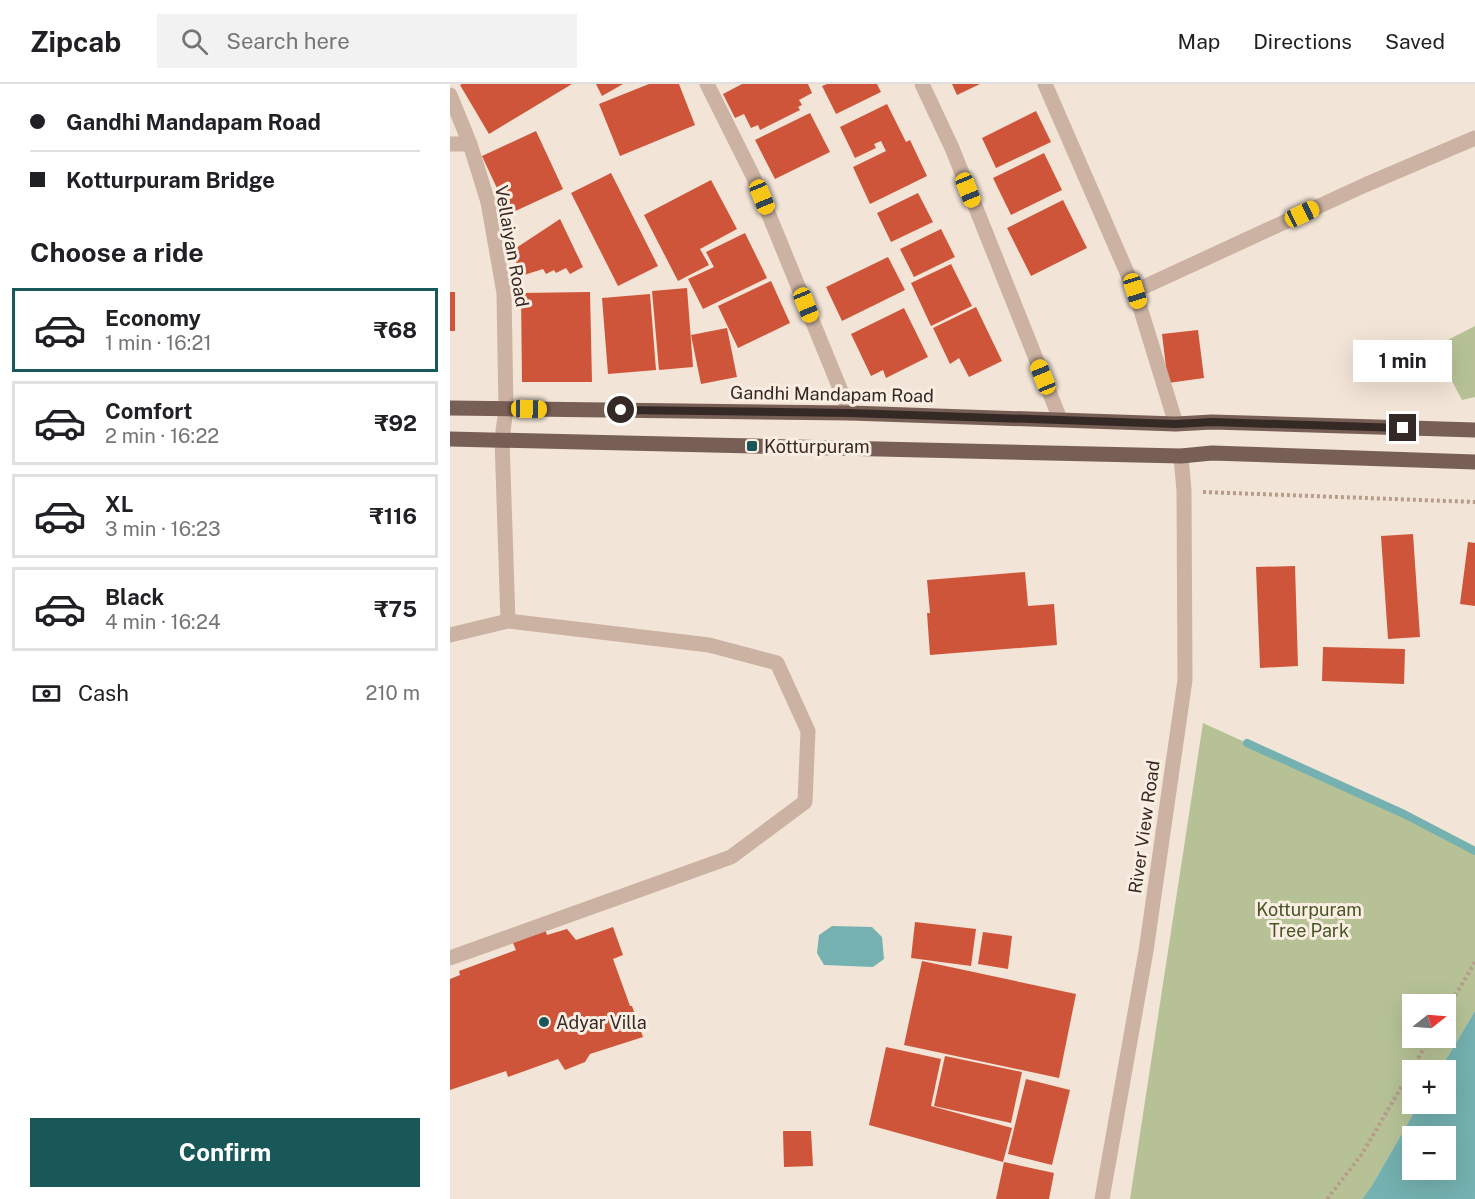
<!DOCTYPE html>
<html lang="en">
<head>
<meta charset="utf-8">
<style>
	body { margin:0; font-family:"Public Sans",sans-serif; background:#f2f2f2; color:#202124; height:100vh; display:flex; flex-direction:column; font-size:22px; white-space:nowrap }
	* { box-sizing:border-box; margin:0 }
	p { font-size:20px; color:#757577 }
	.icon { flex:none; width:33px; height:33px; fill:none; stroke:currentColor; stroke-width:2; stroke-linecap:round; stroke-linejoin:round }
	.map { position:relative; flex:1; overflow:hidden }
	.details { display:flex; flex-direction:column; background:#fff; width:450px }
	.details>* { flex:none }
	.guide { display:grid; align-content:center; height:132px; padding:0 30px; background:#fff }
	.needle { width:39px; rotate:73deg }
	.buttons { position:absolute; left:952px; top:910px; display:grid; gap:12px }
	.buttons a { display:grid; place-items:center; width:54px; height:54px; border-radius:0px; background:#fff; box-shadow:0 6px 24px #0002; font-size:30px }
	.end { position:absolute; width:27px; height:27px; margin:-14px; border:8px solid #352925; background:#fff; box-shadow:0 0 0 3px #fff }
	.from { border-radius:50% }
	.bubble { position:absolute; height:42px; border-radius:0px; background:#fff; box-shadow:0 6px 24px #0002; font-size:20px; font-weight:700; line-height:42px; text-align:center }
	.car { position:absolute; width:18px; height:36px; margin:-18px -9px; border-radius:8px; box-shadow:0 0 4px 2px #0007; background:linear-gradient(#f5c518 24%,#345 0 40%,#f5c518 0 76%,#345 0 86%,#f5c518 0) }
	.guide b { display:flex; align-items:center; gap:21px; height:57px; font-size:22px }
	.guide b+b { border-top:2px solid #e0e0e0 }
	.guide i { width:15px; height:15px; background:#202124 }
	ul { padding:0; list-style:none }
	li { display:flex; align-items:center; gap:18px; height:84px; margin:0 12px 9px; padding:0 18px; border:3px solid #e0e0e0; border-radius:0px }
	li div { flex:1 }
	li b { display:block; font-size:22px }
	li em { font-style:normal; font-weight:700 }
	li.active { border-color:#185858 }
	li>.icon { width:54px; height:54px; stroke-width:1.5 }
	h2 { padding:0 30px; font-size:27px; line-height:72px }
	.pay { display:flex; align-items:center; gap:15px; height:66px; padding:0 30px; font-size:22px }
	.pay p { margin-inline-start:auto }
	.primary-button { display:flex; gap:12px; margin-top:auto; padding:12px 30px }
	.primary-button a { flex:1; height:69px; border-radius:0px; background:#185858; color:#fff; font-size:24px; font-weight:700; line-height:69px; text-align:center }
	header { display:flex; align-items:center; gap:36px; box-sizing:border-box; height:84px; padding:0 30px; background:#fff; border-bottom:2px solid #e0e0e0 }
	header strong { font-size:28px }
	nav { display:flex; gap:33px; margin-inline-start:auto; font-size:21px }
	.search { width:420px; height:54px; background:#f2f2f2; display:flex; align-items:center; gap:15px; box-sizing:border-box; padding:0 21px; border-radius:0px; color:#757577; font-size:22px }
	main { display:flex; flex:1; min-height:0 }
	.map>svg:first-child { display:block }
	.green { fill:#b6c296; fill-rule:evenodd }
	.water { fill:#74b1b0; fill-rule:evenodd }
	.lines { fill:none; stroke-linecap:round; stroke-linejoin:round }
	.stream { stroke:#74b1b0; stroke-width:8 }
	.building { fill:#ce5539 }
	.path { stroke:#b79c8c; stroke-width:4; stroke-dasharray:3 3; stroke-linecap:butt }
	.minor { stroke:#cbb2a2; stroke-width:15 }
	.major { stroke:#785f55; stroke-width:15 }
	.route { stroke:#352925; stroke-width:8 }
	.poi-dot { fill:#185858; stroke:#faeee3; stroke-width:2 }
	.labels { text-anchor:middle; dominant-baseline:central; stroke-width:6; stroke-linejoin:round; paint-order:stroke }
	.street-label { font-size:18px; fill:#352925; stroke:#faeee3 }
	.poi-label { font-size:18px; fill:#352925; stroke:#faeee3; text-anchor:start }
	.park-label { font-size:18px; fill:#475527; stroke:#faeee3 }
</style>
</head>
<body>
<header>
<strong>Zipcab</strong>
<div class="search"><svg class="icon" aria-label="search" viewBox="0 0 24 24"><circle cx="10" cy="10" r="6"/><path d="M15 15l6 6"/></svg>Search here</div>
<nav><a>Map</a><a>Directions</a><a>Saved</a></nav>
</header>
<main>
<section class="details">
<div class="guide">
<b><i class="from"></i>Gandhi Mandapam Road</b>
<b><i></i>Kotturpuram Bridge</b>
</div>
<h2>Choose a ride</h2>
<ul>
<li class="active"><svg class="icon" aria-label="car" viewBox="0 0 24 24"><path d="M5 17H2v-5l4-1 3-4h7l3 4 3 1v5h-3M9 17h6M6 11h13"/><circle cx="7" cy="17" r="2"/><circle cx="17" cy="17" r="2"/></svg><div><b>Economy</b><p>1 min · 16:21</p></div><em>₹68</em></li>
<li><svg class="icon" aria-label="car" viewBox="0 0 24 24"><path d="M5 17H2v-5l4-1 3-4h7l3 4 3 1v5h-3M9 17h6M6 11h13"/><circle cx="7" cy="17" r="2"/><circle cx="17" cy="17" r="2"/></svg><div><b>Comfort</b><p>2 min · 16:22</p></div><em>₹92</em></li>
<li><svg class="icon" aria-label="car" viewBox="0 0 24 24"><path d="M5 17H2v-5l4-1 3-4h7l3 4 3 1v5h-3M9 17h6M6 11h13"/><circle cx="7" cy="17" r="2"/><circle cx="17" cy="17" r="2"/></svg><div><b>XL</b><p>3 min · 16:23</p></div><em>₹116</em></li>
<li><svg class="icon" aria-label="car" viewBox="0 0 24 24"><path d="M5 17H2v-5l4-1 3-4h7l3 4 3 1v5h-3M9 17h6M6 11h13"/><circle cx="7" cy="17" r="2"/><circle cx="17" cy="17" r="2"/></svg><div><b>Black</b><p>4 min · 16:24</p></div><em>₹75</em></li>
</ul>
<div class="pay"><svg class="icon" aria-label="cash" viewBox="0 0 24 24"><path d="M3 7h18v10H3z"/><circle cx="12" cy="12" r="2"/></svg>Cash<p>210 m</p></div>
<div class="primary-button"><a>Confirm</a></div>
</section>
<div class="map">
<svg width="1025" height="1115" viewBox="0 0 1025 1115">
	<rect width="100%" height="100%" fill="#f2e4d6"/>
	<path class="green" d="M 1025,242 L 1025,313 L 1012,316 L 984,263 Z
		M 753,639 L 1025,763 L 1025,927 L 989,987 L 963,987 L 963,1020 L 969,1020 L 921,1103 L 912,1115 L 680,1115 ZM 963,921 L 996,921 L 996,954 L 963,954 Z"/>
	<path class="water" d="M 382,842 L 422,843 L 432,853 L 434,875 L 423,883 L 374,881 L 367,869 L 369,851 Z
		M 1025,927 L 1025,1115 L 912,1115 L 921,1103 L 969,1020 L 996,1020 L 996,987 L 989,987 ZM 963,1053 L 996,1053 L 996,1086 L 963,1086 Z"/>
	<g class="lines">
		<path class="stream" d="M 797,659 L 954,730 L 1025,767"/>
	</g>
	<path class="building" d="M 12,0 L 122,0 L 39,50 L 10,1 Z
		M 146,0 L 173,0 L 152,12 Z
		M 199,0 L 229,0 L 245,41 L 170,72 L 149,20 Z
		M 292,0 L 358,0 L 362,9 L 349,16 L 352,21 L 348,23 L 350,26 L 310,46 L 308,41 L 301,44 L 294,30 L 285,34 L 273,10 Z
		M 377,0 L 427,0 L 431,8 L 386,30 L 372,2 Z
		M 502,0 L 530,0 L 507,11 Z
		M 437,20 L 456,58 L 460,56 L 477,92 L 420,120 L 403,83 L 436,67 L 431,57 L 424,60 L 426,64 L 405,74 L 390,43 Z
		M 586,27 L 601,58 L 546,84 L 532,54 Z
		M 360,29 L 380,68 L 325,95 L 305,56 Z
		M 86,47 L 113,105 L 59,130 L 32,72 Z
		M 594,69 L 612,106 L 561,131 L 543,94 Z
		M 161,89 L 208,182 L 168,202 L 121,109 Z
		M 261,96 L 287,145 L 250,165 L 259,181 L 228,197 L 194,131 Z
		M 468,109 L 483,138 L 441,158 L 427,129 Z
		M 613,116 L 637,164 L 581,192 L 557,144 Z
		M 110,135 L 133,183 L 120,190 L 116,184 L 106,189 L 104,186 L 96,190 L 93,185 L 74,191 L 60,168 Z
		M 491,145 L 505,173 L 464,193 L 450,165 Z
		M 295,149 L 317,194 L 253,225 L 238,195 L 264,183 L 256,168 Z
		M 438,173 L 455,206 L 392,237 L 376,203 Z
		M 501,180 L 522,222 L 481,242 L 461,199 Z
		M 321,197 L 340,239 L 288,264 L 268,222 Z
		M 237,204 L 243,283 L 209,286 L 202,207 Z
		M 0,208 L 5,208 L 5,247 L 0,247 Z
		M 140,208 L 142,298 L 72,298 L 71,209 Z
		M 200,210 L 206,286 L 158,290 L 152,214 Z
		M 526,223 L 552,277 L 519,293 L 509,274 L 500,280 L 483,244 Z
		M 454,224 L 478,273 L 436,294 L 433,286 L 421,292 L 401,250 Z
		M 277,244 L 287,293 L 251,300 L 241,251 Z
		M 748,246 L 754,294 L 718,299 L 712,250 Z
		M 963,450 L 970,553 L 938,555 L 931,452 Z
		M 1018,458 L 1025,459 L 1025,522 L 1010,520 Z
		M 845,482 L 848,582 L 810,584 L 806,483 Z
		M 575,488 L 578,522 L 604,520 L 607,561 L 480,571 L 477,529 L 480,529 L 477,496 Z
		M 873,563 L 955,565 L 954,600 L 872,597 Z
		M 465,838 L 526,845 L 521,882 L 461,874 Z
		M 163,843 L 173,871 L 163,875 L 180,922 L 182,922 L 193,953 L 140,970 L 135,978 L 115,986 L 108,975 L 58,993 L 56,987 L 0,1006 L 0,895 L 10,891 L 9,887 L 66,866 L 62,857 L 95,845 L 97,851 L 117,845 L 126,856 Z
		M 533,848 L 562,852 L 558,885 L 528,880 Z
		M 472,877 L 626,910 L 609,994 L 454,961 Z
		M 436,963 L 491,975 L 481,1022 L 562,1044 L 553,1078 L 419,1041 Z
		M 495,972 L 572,988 L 561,1039 L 484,1022 Z
		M 576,995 L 620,1006 L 602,1081 L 558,1070 Z
		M 333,1047 L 361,1047 L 363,1082 L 334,1083 Z
		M 554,1078 L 604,1089 L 599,1115 L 546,1115 Z"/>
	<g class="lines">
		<path class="path" d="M 753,408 L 1025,418
			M 996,927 L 1025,878
			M 877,1115 L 912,1070 L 980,954"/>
		<path class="minor" d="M 257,0 L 303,92 L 400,329
			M 472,0 L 502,64 L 610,335
			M 595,0 L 685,207 L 726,340
			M 0,11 L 20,60 L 38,118 L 54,209 L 56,325 L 52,355 L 58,537
			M 0,60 L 20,60
			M 685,207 L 915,101 L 1025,54
			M 0,551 L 58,537 L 259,561 L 327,579 L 358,647 L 355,718 L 281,773 L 0,874
			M 652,1115 L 696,867 L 735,596 L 734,407 L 731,372"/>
		<path class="major" d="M 0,324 L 400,329 L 726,340 L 762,338 L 1025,346
			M 0,355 L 731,372 L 762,369 L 1025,378"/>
	</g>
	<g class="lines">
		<path class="route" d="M 171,326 L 400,329 L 726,340 L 762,338 L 953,344"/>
	</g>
	<g class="poi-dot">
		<rect x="296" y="356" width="12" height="12" rx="3"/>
		<circle cx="94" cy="938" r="6"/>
	</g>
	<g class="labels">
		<g class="street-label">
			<text transform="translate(62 162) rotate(80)">Vellaiyan Road</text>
			<text transform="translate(382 310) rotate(1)">Gandhi Mandapam Road</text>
			<text transform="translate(694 743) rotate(-82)">River View Road</text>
		</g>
		<g class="poi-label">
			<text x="314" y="362">Kotturpuram</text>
			<text x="106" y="938">Adyar Villa</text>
		</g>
		<g class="park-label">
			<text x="859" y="825">Kotturpuram<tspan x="859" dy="21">Tree Park</tspan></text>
		</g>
	</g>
</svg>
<div class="buttons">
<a><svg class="needle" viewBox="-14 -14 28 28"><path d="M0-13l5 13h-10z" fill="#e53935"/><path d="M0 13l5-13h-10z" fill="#757577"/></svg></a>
<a>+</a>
<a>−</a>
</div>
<i class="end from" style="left:171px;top:326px"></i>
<i class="end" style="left:953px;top:344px"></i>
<div class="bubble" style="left:903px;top:256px;width:99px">1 min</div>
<i class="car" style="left:518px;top:106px;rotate:158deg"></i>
<i class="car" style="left:312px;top:113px;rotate:158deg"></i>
<i class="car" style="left:852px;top:130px;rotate:65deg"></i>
<i class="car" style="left:685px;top:207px;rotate:163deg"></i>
<i class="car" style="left:356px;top:221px;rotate:158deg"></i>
<i class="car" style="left:593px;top:293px;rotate:338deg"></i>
<i class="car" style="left:79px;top:325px;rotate:91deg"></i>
</div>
</main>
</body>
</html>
